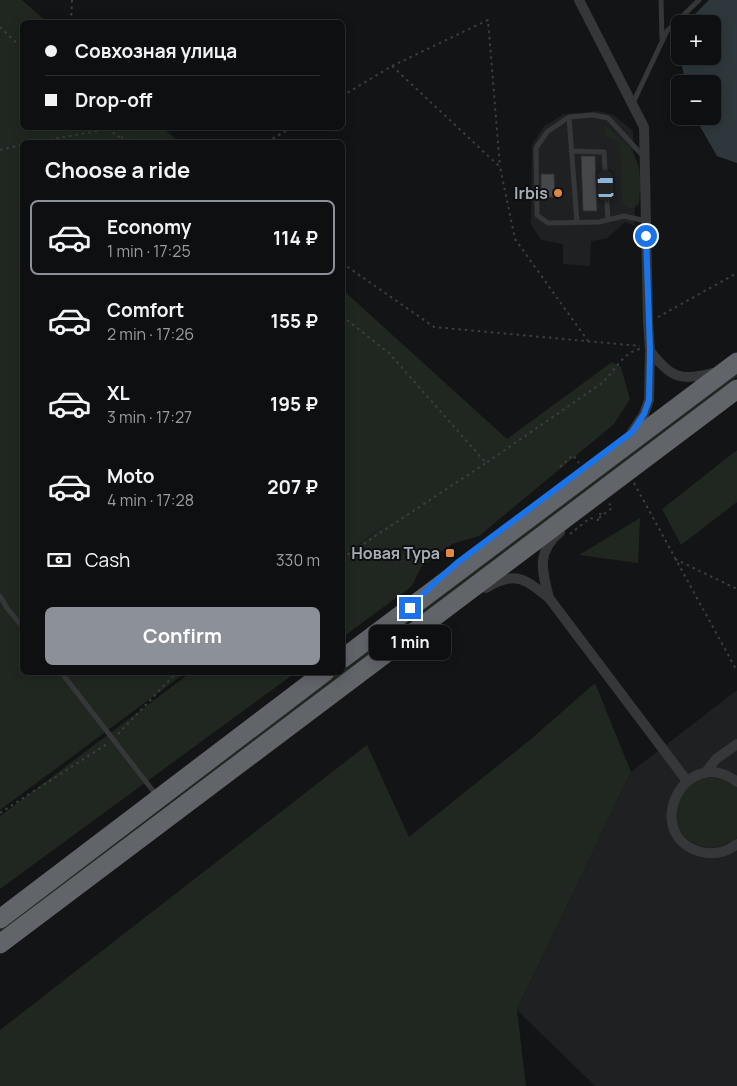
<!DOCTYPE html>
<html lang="en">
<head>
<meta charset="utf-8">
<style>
	body { margin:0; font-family:Manrope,sans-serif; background:#171819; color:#f1f3f6; height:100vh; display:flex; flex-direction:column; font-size:19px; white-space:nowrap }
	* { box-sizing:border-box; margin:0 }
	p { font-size:16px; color:#9b9c9f }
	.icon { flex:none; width:28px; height:28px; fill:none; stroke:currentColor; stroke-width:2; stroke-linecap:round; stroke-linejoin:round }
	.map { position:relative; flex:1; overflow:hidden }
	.side { position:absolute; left:20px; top:140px; width:325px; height:535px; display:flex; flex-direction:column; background:#0e0f10; border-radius:8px; box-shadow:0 2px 12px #0003,0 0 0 1px #2e2f30 }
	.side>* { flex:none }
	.guide { position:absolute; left:20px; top:20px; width:325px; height:110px; border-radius:8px; box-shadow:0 2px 12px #0003,0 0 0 1px #2e2f30; display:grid; align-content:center; height:110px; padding:0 25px; background:#0e0f10 }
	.controls { position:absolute; left:671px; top:15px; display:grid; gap:10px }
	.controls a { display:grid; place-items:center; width:50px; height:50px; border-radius:8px; background:#0e0f10; box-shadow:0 2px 12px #0003,0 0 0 1px #2e2f30; font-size:25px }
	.end { position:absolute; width:22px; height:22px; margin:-11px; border:6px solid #1a73e8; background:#fff; box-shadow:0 0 0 2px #fff }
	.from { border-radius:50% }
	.bubble { position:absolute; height:35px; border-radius:8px; background:#0e0f10; box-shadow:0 2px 12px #0003,0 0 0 1px #2e2f30; font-size:16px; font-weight:700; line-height:35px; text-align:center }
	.car { position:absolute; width:15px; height:30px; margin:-15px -8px; border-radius:6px; box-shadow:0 0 4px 1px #0007; background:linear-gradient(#222 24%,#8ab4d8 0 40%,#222 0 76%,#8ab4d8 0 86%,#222 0) }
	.guide b { display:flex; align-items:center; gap:18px; height:48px; font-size:19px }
	.guide b+b { border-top:1px solid #2e2f30 }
	.guide i { width:12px; height:12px; background:#f1f3f6 }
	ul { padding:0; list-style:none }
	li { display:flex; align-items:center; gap:15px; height:75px; margin:0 10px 8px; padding:0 15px; border:2px solid transparent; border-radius:8px }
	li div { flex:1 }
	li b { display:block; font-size:19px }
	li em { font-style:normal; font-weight:700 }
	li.on { border-color:#8c9099 }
	li>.icon { width:45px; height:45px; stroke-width:1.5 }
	h2 { padding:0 25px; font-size:22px; line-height:60px }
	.pay { display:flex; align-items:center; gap:12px; height:55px; padding:0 25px; font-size:19px }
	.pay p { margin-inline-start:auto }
	.cta { display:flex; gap:10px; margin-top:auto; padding:10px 25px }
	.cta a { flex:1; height:58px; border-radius:8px; background:#8c9099; color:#fff; font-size:20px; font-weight:700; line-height:58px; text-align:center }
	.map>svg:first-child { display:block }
	.built { fill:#1f2022 }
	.green { fill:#202720 }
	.water { fill:#2e383c }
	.building { fill:#45474a; stroke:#2e2e31 }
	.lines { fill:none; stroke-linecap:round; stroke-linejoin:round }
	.path { stroke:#3b3e40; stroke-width:2; stroke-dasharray:2.5 4; stroke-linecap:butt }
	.lane { stroke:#353739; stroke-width:5 }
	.street { stroke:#353739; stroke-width:10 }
	.highway { stroke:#61656a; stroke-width:19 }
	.route { stroke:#1a73e8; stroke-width:6 }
	.poi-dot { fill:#df8841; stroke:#0e0f10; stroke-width:2 }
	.labels { text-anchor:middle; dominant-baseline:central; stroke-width:4; stroke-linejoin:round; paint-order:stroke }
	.poi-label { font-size:16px; font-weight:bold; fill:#a6adb4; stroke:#0e0f10; text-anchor:end }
</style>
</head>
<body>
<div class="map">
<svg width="737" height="1086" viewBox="0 0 737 1086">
	<rect width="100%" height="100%" fill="#131415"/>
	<path class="built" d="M 599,111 L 613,115 L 633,131 L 635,226 L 625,222 L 606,239 L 591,241 L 590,266 L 563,264 L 563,244 L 541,240 L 531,224 L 532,145 L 544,126 L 564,114 Z
		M 737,690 L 737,1086 L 595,1086 L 517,1010 L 631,772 Z"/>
	<path class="green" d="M 0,0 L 22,0 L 47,22 L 22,22 L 22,128 L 163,128 L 179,142 L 22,142 L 22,672 L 185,673 L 0,810 Z
		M 604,125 C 638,152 643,160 639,204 L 634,208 L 627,207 L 622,202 L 620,148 C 617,140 614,138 605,136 Z
		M 343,290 L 507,439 L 612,362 L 621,367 L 630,399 L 614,424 L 479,536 L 452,544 L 421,567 L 412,586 L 343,637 L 343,557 L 401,513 L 343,556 Z
		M 737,369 L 737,377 L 0,935 L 0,928 L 337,673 L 342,672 L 343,668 Z
		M 737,450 L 737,502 L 681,545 L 662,509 Z
		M 640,518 L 638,563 L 579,555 Z
		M 190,673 L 295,673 L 0,889 L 0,816 Z
		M 595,683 L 631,772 L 517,1010 L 526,1086 L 0,1086 L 0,1030 L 367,745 L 409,837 L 531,739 Z
		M 707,777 L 722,779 L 737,789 L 737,836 C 718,856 677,847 677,816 C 677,812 676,807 677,804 C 678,801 681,797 683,794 C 689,784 696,780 707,777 Z"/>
	<path class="water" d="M 709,0 L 737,0 L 737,163 L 717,156 L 694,116 L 712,116 L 712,84 L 686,84 L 679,53 L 680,45 L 680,56 L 712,56 L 712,24 L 685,24 Z"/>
	<path class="building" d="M 581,156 L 595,156 L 597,211 L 583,211 Z
		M 541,174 L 554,174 L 555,197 L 541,198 Z"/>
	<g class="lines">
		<path class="path" d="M 71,22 L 72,0
			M 0,27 L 22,48
			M 392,66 L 488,20 L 500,167
			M 342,96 L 392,66 L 500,167 L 515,239 L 588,341
			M 121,137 L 135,142
			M 37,142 L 108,129 L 126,142
			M 267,142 L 291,128
			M 0,150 L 22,145
			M 342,263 L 434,327 L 640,346
			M 342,316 L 389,353 L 486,463 L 602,383 C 615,371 622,353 640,349
			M 658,317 L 737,273
			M 560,467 L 573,455 L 579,463
			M 634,483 L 737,671
			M 599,518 L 612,508 L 609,503
			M 570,534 L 590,518 L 598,520 L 602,509
			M 342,558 L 486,463
			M 675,559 L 737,589
			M 118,734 L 177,672
			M 0,813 L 107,744"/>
		<path class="lane" d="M 661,0 L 662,39
			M 633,103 L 667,31 L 699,0
			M 569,117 L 577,222
			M 571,151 L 604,152 L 608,220
			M 644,157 L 608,118 L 593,115 L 569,117 L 547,132 L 536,148 L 537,215 L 548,223 L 599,222 L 624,216 L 646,221
			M 0,596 L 7,608 L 22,626
			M 61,672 L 157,796"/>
		<path class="street" d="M 579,0 L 644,127 L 648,322 L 650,351 L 649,400 L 644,414 L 632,432
			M 650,351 C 670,377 680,382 712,373
			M 486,588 C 515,570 525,579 549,598 C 542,571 536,552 560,532
			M 549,598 L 687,781
			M 705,773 L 716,759 L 737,744
			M 737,782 C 685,742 640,835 701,852 C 714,855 727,852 737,844"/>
		<path class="highway" d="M 342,659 L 737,362
			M 0,919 L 325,672
			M 0,944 L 737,389"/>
	</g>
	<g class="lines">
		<path class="route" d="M 410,608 L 432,585 L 457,563 L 632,432 L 644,414 L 649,400 L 650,351 L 646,236"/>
	</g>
	<g class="poi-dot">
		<circle cx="558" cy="193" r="5"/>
		<rect x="445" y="548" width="10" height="10" rx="2.5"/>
	</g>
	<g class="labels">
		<g class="poi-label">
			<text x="548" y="193">Irbis</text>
			<text x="440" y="553">Новая Тура</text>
		</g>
	</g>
</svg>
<div class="controls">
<a>+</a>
<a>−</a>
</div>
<i class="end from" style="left:646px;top:236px"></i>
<i class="end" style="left:410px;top:608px"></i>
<div class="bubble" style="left:369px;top:625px;width:82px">1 min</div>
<i class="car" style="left:606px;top:186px;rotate:357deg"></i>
<div class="guide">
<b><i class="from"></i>Совхозная улица</b>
<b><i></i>Drop-off</b>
</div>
<section class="side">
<h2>Choose a ride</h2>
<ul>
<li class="on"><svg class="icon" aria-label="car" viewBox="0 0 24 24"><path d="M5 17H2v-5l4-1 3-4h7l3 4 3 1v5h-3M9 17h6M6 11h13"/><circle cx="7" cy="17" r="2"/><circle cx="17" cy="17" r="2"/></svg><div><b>Economy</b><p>1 min · 17:25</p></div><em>114 ₽</em></li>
<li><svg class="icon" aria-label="car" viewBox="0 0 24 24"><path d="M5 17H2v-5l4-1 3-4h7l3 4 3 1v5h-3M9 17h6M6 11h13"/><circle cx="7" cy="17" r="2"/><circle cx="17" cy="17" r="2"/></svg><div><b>Comfort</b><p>2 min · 17:26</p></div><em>155 ₽</em></li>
<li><svg class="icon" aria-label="car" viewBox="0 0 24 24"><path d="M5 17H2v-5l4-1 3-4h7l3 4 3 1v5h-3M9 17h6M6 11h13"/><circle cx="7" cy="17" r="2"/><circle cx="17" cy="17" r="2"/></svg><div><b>XL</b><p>3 min · 17:27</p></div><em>195 ₽</em></li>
<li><svg class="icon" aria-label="car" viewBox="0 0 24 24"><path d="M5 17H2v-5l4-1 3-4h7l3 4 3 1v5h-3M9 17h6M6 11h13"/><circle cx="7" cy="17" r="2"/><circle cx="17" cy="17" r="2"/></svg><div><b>Moto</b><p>4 min · 17:28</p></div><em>207 ₽</em></li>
</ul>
<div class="pay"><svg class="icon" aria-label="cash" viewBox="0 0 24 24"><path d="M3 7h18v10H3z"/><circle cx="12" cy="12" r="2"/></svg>Cash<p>330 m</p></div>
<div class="cta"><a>Confirm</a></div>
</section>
</div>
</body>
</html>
